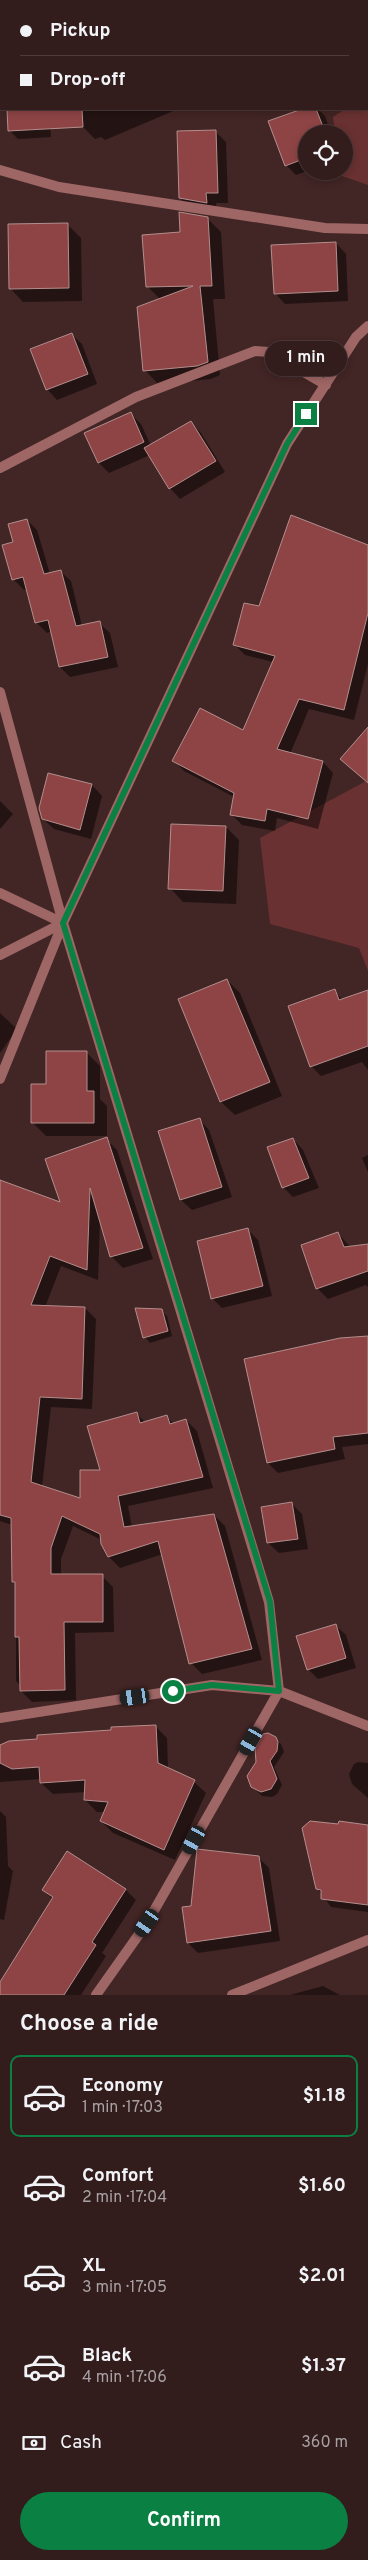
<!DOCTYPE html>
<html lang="en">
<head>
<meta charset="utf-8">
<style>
	body { margin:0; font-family:Overpass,sans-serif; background:#3a2525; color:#f1f3f6; height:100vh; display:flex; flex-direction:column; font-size:19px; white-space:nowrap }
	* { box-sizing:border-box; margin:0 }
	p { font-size:16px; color:#a8a1a3 }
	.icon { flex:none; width:28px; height:28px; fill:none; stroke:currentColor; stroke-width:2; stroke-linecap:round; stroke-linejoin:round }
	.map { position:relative; height:1995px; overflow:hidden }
	.panel { display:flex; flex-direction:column; background:#321c1c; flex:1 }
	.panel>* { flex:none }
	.banner { position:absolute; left:0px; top:0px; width:369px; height:110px; box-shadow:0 2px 8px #0003,0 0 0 1px #4d3a3b; display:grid; align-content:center; height:110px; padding:0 20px; background:#321c1c }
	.fabs { position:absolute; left:298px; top:125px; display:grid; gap:10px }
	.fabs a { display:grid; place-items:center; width:55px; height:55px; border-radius:50%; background:#321c1c; box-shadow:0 2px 8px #0003,0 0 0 1px #4d3a3b; font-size:25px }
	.end { position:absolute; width:22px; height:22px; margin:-11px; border:6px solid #0b8043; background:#fff; box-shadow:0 0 0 2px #fff }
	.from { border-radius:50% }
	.bubble { position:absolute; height:35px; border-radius:18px; background:#321c1c; box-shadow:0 2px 8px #0003,0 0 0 1px #4d3a3b; font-size:16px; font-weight:700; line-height:35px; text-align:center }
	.car { position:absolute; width:15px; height:30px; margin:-15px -8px; border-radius:6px; box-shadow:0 0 4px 1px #0007; background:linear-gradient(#222 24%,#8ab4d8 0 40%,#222 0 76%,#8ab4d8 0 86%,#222 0) }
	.banner b { display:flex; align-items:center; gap:18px; height:48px; font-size:19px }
	.banner b+b { border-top:1px solid #4d3a3b }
	.banner i { width:12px; height:12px; background:#f1f3f6 }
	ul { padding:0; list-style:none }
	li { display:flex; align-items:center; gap:15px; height:82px; margin:0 10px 8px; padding:0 10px; border:2px solid transparent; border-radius:10px }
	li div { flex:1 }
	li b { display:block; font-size:19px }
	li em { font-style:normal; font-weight:700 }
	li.active { border-color:#0b8043 }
	li>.icon { width:45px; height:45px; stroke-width:1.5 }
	h2 { padding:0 20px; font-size:22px; line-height:60px }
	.pay { display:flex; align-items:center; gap:12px; height:55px; padding:0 20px; font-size:19px }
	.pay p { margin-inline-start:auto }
	.action { display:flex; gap:10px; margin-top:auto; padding:10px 20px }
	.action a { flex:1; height:58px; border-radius:30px; background:#0b8043; color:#fff; font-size:20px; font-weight:700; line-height:58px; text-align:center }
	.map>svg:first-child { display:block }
	.green { fill:#693131 }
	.shadow { fill:#0007 }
	.building { fill:#8e4445; stroke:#b38e8d }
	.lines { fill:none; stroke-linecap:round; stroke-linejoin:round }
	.lane { stroke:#9e6665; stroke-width:10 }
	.street { stroke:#9e6665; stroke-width:10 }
	.route { stroke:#0b8043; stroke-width:6 }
</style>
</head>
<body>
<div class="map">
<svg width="368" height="1995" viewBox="0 0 368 1995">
	<rect width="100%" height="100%" fill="#422525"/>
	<path class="green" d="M 368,93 L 368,185 L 339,175 L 339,171 L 344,171 L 344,134 L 335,134 L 333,117 L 345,109 L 368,109 Z
		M 368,780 L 368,971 L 359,948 L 270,924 L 260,838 Z"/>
	<path class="shadow" d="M 25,0 L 132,0 L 132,1 L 25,1 Z
		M 218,0 L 269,0 L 269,1 L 216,1 Z
		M 319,0 L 368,0 L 368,45 L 368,1 Z
		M 0,36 L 1,36 L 1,79 L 0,78 Z
		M 8,109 L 49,109 L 51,137 L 18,139 L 9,130 Z
		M 73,109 L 178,109 L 105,140 L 101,137 L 95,139 L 81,125 Z
		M 305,109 L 318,109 L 325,116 L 331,134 L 306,134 L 307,171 L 296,175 L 286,165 L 270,122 Z
		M 216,132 L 226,142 L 228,203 L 216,203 L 217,212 L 190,208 L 180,198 Z
		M 207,218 L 221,232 L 225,299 L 213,299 L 220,375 L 211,379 L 158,384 L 145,370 L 161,300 L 147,286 L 181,234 Z
		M 68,225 L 81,238 L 82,301 L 23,302 L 10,288 Z
		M 336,243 L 346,254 L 348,301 L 285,304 L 275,293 Z
		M 71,334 L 82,344 L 97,384 L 57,400 L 47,389 Z
		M 130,413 L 141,424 L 151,446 L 191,422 L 201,433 L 225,472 L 180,499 L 170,488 L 150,455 L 109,473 L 99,463 L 86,433 Z
		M 292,516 L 368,546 L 368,664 L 354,720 L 309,709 L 290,754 L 323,762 L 333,773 L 318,829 L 277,818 L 275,831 L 242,825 L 231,814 L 234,797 L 184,771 L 174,760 L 243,732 L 273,662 L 245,655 L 235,645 L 259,608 Z
		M 27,520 L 37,530 L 50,574 L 60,571 L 71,581 L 82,626 L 99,623 L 110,633 L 118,667 L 70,677 L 60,667 L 52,631 L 47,633 L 36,622 L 27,589 L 24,590 L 13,579 L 14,543 Z
		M 49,774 L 92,785 L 102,796 L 91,839 L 54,829 L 43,819 Z
		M 0,801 L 13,814 L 0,829 Z
		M 226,827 L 239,840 L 236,904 L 183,902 L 170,888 Z
		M 227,980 L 240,993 L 282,1096 L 235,1115 L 221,1102 L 180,999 Z
		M 334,991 L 343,1000 L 368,992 L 368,1070 L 362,1062 L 321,1076 L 311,1066 Z
		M 0,1013 L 17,1029 L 0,1053 Z
		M 86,1052 L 100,1066 L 100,1099 L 107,1106 L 107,1136 L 46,1136 L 32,1122 L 48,1085 Z
		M 199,1119 L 209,1130 L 232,1197 L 192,1210 L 181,1200 L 159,1132 Z
		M 106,1139 L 117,1150 L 153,1259 L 123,1268 L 112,1257 L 100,1219 L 98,1280 L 61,1266 L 45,1307 L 85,1308 L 96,1319 L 92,1409 L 51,1407 L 42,1487 L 81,1500 L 102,1472 L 137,1414 L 146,1423 L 167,1417 L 174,1424 L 186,1420 L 197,1431 L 213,1488 L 128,1506 L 132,1527 L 214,1515 L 225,1526 L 262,1660 L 202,1674 L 191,1663 L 163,1554 L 120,1568 L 109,1557 L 102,1540 L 73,1526 L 61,1559 L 61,1576 L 102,1576 L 113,1587 L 114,1632 L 75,1633 L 76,1700 L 32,1702 L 21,1691 L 21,1686 L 16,1681 L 16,1585 L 13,1582 L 12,1525 L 0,1521 L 0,1181 L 62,1204 Z
		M 293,1139 L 303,1150 L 319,1188 L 293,1197 L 283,1187 Z
		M 368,1155 L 368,1172 L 362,1158 Z
		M 248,1230 L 258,1240 L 272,1296 L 222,1308 L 212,1298 Z
		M 338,1233 L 350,1247 L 368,1245 L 368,1287 L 366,1285 L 328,1299 L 317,1288 Z
		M 161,1310 L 167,1316 L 172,1336 L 150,1343 L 145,1337 Z
		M 368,1337 L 368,1444 L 342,1447 L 345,1459 L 278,1473 L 268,1463 Z
		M 292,1504 L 302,1514 L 308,1549 L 279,1553 L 268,1543 L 263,1508 Z
		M 335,1625 L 346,1635 L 356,1668 L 318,1679 L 308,1669 Z
		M 155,1726 L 167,1738 L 168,1769 L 194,1782 L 206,1793 L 175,1860 L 113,1833 L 101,1821 L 105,1812 L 97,1812 L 85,1800 L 86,1792 L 53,1794 L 41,1783 L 41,1779 L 0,1782 L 0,1750 L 38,1740 Z
		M 275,1738 L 281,1744 L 284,1752 L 274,1767 L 282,1785 L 277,1794 L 272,1797 L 262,1796 L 252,1786 Z
		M 358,1762 L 368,1763 L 368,1798 L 352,1784 L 349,1774 L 354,1764 Z
		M 0,1811 L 6,1817 L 8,1866 L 13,1871 L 4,1920 L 0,1919 Z
		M 340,1825 L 368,1826 L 368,1912 L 331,1907 L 317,1888 Z
		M 67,1853 L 126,1890 L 136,1900 L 102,1953 L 106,1956 L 81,1995 L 0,1995 L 0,1984 L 53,1899 L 43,1890 Z
		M 258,1857 L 269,1868 L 280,1941 L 198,1953 L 188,1943 L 183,1908 L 192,1907 Z
		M 323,1986 L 340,1995 L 290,1995 Z"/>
	<path class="building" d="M 7,109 L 82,109 L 83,127 L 8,131 Z
		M 302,109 L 316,109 L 326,134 L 306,134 L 306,158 L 285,166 L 268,121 Z
		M 216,130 L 218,193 L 206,193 L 207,203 L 179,198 L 177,131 Z
		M 179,212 L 208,217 L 212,286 L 200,286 L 208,362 L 197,366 L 143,371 L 137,307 L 193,286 L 146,287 L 142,235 L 180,232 Z
		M 68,223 L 69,288 L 9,289 L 8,224 Z
		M 336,242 L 338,291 L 274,294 L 271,245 Z
		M 72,333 L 88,374 L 46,390 L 30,349 Z
		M 131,412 L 144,442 L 98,463 L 84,433 Z
		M 191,421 L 216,461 L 169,489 L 144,448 Z
		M 291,515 L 368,545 L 368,613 L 344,710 L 299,699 L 277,749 L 323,761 L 308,819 L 267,809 L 265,821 L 230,815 L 234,793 L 172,761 L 200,708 L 243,730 L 275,656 L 233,645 L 244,603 L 259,606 Z
		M 27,519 L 44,574 L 61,570 L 76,626 L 100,621 L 108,657 L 59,667 L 48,620 L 35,623 L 23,577 L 12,580 L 2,545 L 13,542 L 8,524 Z
		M 368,727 L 368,783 L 340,759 Z
		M 48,773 L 92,784 L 80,830 L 42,819 L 39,808 Z
		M 171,824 L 226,826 L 223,891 L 168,889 Z
		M 227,979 L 270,1082 L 220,1102 L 178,999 Z
		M 335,989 L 339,1000 L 368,990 L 368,1046 L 310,1067 L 288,1006 Z
		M 46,1051 L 87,1051 L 87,1091 L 94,1091 L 94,1123 L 31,1123 L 31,1084 L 46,1084 Z
		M 200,1118 L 222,1187 L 180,1200 L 158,1131 Z
		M 107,1137 L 143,1248 L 110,1257 L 90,1188 L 87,1270 L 50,1256 L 31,1305 L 85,1307 L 82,1399 L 40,1397 L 31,1482 L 80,1498 L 80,1470 L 100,1470 L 87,1426 L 137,1412 L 140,1423 L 167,1415 L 170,1424 L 186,1419 L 203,1477 L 118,1496 L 124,1527 L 214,1514 L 252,1649 L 189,1664 L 158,1541 L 108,1557 L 101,1544 L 100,1534 L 62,1516 L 51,1548 L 51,1574 L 103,1574 L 103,1622 L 64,1622 L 65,1690 L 20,1691 L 19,1637 L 15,1637 L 15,1582 L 12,1582 L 11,1518 L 0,1515 L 0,1180 L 60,1202 L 45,1159 Z
		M 293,1138 L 309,1178 L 282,1188 L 267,1147 Z
		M 248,1228 L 263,1286 L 211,1299 L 197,1241 Z
		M 338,1232 L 344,1247 L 368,1244 L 368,1271 L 316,1289 L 301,1245 Z
		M 135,1308 L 162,1309 L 168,1331 L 143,1338 Z
		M 368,1336 L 368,1433 L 333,1437 L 335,1449 L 267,1463 L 244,1359 L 340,1338 Z
		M 292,1502 L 298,1539 L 267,1543 L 261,1507 Z
		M 336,1624 L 346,1658 L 307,1670 L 296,1636 Z
		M 156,1725 L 158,1763 L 195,1780 L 164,1850 L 100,1821 L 108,1802 L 84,1800 L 85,1780 L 40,1783 L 39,1767 L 12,1769 L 0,1763 L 0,1745 L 9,1741 L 37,1739 L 37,1735 L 111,1730 L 111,1727 Z
		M 268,1733 L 276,1737 L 278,1742 L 277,1751 L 270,1761 L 277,1779 L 271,1789 L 261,1792 L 251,1787 L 247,1776 L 256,1762 L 255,1748 L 263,1734 Z
		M 310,1821 L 338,1824 L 339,1821 L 368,1825 L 368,1905 L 321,1899 L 321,1890 L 316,1889 L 302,1828 Z
		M 197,1849 L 259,1856 L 271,1931 L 187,1943 L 182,1907 L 191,1906 Z
		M 67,1851 L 126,1889 L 92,1942 L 96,1945 L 64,1995 L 0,1995 L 0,1982 L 53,1897 L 42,1890 Z"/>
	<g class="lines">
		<path class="lane" d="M 0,893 L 63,923"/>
		<path class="street" d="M 0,170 L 59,187 L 325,228 L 368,229
			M 0,468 L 136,397 L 255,351 L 269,352 L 326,385
			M 0,692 L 63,923 L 269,1602 L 279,1691 L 147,1923 L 96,1995
			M 0,955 L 63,923
			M 0,1079 L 63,923 L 287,444 L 356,337 L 368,326
			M 0,1718 L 212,1685 L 279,1691 L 368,1726
			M 232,1995 L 368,1940"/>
	</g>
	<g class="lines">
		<path class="route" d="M 173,1691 L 212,1685 L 279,1691 L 270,1602 L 63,923 L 287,444 L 306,414"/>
	</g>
</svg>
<div class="fabs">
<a><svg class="icon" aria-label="locate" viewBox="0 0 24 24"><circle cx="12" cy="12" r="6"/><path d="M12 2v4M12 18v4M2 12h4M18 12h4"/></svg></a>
</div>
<i class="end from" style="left:173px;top:1691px"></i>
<i class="end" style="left:306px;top:414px"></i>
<div class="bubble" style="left:265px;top:341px;width:82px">1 min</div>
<i class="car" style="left:135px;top:1697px;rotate:262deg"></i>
<i class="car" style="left:251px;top:1741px;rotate:210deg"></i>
<i class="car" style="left:194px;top:1840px;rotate:209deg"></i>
<i class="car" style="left:147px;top:1923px;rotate:215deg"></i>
<div class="banner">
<b><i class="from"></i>Pickup</b>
<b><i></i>Drop-off</b>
</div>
</div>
<section class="panel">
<h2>Choose a ride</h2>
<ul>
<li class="active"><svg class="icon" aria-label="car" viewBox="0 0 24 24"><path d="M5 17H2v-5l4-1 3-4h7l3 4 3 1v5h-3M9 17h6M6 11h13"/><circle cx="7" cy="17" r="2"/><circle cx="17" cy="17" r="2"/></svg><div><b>Economy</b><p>1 min · 17:03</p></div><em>$1.18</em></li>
<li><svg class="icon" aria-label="car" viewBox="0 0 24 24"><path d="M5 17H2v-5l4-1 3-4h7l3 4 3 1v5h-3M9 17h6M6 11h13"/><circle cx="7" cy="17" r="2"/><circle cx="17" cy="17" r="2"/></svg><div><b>Comfort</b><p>2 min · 17:04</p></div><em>$1.60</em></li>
<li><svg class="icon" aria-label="car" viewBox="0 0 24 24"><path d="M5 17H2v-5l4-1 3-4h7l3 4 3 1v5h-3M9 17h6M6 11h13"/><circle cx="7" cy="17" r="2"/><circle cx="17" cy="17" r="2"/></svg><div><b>XL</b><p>3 min · 17:05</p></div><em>$2.01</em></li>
<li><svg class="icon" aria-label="car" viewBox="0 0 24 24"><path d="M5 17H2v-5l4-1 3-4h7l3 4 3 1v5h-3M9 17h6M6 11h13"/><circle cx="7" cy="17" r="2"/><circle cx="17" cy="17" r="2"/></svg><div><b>Black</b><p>4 min · 17:06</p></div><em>$1.37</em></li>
</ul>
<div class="pay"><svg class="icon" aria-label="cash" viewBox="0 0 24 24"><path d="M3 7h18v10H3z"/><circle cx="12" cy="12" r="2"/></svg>Cash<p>360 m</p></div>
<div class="action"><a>Confirm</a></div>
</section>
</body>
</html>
